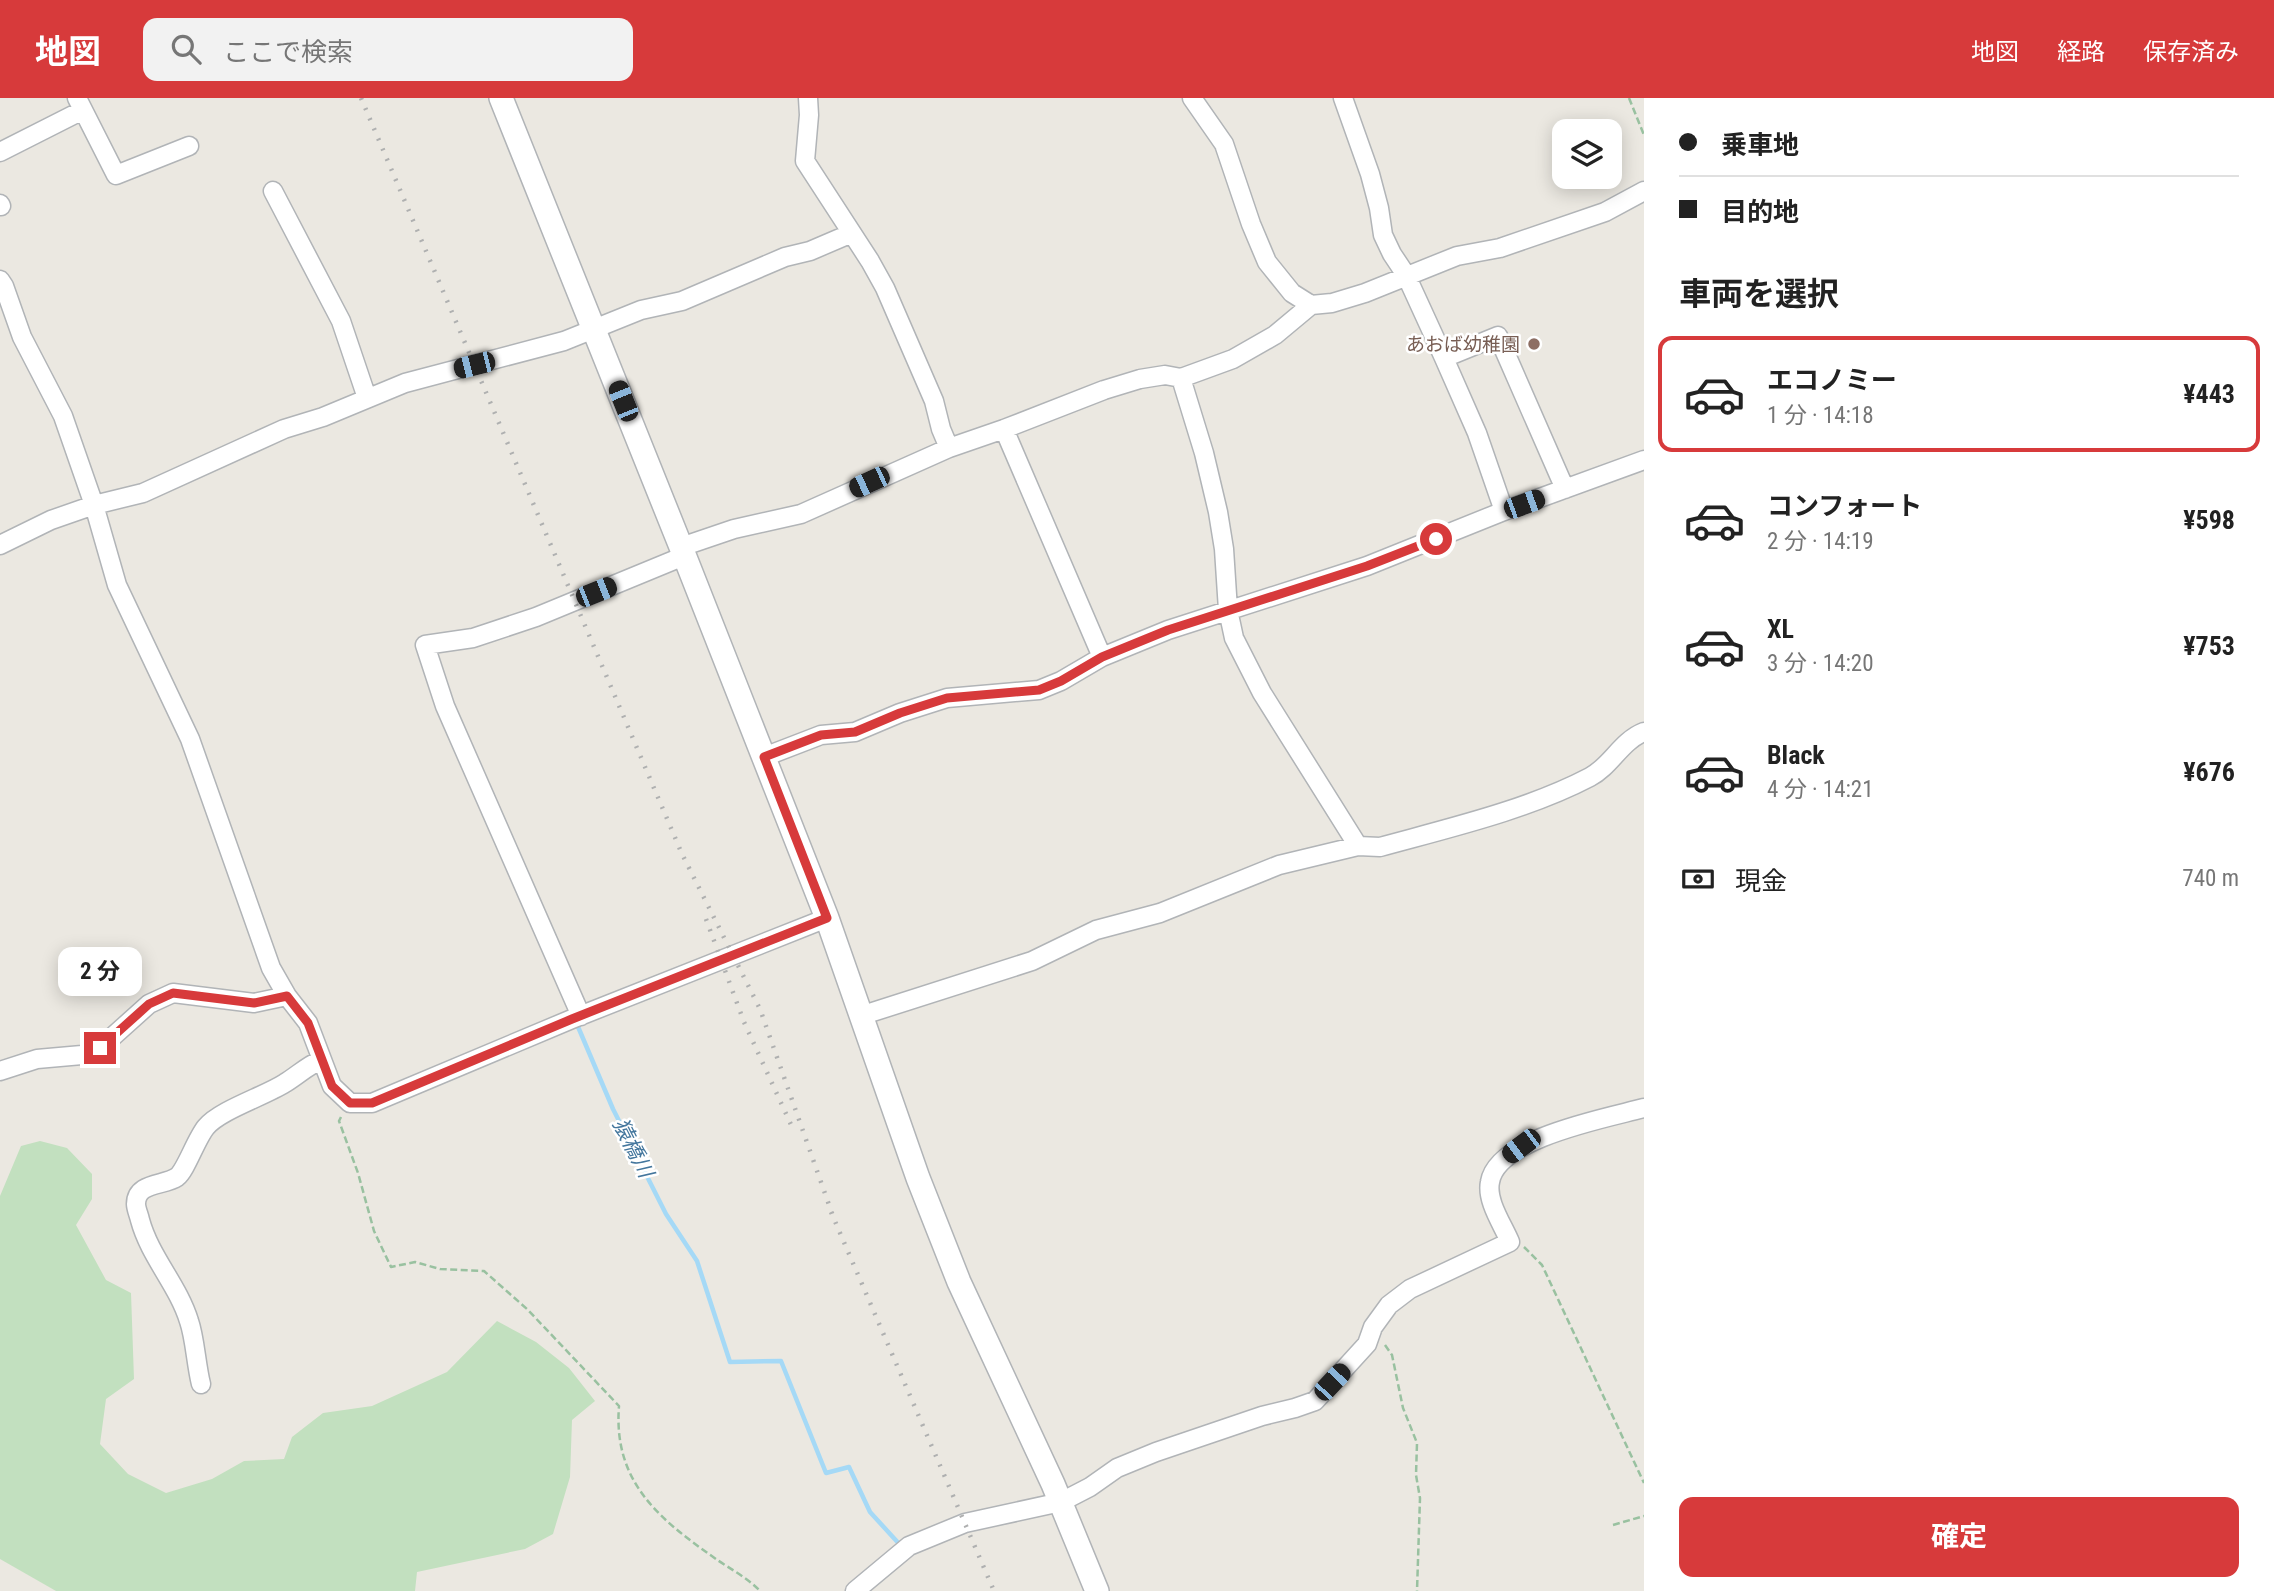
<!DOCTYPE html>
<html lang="ja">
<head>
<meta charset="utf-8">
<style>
	body { margin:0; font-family:"Roboto Condensed","Noto Sans JP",sans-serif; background:#f2f2f2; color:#222; height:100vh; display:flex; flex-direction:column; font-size:26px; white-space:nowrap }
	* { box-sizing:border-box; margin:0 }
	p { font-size:23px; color:#767676 }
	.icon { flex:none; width:38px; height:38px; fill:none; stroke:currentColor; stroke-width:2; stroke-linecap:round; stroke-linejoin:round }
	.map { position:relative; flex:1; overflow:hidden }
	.drawer { display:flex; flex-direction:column; background:#fff; width:630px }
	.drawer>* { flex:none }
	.banner { display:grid; align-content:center; height:154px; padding:0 35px; background:#fff }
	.controls { position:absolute; left:1552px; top:21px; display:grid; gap:14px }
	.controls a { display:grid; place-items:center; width:70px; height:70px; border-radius:14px; background:#fff; box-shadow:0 4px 18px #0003; font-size:35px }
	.end { position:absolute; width:32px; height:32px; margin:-16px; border:9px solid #d73a3b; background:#fff; box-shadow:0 0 0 4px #fff }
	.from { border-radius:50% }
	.bubble { position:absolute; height:49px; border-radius:14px; background:#fff; box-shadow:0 4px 18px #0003; font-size:23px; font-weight:700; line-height:49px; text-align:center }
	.car { position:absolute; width:21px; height:42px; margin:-21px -10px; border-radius:9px; box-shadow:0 0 5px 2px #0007; background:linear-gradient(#222 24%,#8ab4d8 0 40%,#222 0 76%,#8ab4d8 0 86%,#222 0) }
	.banner b { display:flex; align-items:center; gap:24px; height:66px; font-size:26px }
	.banner b+b { border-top:2px solid #e0e0e0 }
	.banner i { width:18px; height:18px; background:#222 }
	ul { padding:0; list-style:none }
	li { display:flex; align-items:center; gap:21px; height:116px; margin:0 14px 10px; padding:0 21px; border:4px solid transparent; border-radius:14px }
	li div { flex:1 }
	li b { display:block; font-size:26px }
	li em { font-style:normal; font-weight:700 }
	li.active { border-color:#d73a3b }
	li>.icon { width:63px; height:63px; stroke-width:1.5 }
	h2 { padding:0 35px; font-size:32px; line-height:84px }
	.pay { display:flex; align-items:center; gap:18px; height:77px; padding:0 35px; font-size:26px }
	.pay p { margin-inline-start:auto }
	.primary-button { display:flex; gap:14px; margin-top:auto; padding:14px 35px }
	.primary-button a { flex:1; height:80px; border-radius:14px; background:#d73a3b; color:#fff; font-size:28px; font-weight:700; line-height:80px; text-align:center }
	header { display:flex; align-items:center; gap:42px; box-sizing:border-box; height:98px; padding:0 35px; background:#d73a3b; color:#fff }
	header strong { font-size:33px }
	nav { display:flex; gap:38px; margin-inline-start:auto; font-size:24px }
	.search { width:490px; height:63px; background:#f2f2f2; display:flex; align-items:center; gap:18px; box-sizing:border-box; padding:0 24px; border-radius:14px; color:#767676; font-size:26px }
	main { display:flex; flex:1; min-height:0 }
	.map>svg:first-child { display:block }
	.green { fill:#c2e0bf }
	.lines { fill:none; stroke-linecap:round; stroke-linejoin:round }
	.stream { stroke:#a5d9f6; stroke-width:4.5 }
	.minor-casing { stroke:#b1b4b7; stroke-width:21 }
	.tertiary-casing { stroke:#b1b4b7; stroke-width:26 }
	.path { stroke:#99c1a0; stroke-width:2.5; stroke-dasharray:7 3.5; stroke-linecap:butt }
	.minor { stroke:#fff; stroke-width:18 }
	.tertiary { stroke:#fff; stroke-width:23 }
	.rail { stroke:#afb0b0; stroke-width:4.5; stroke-dasharray:2 9; stroke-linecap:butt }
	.route { stroke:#d73a3b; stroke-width:9 }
	.education-dot { fill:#8d6e63; stroke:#fff; stroke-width:2.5 }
	.labels { text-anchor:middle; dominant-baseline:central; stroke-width:5; stroke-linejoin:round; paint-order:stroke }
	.education-label { font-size:19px; fill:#785e54; stroke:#fff; text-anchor:end }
	.water-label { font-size:21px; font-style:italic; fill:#43769d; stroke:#fff }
</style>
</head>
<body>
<header>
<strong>地図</strong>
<div class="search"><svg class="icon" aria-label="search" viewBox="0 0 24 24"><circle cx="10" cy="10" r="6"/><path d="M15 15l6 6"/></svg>ここで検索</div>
<nav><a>地図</a><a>経路</a><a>保存済み</a></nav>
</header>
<main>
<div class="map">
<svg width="1644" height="1493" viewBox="0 0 1644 1493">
	<rect width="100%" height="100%" fill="#ebe8e1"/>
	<path class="green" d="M 40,1043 L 67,1050 L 92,1076 L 92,1101 L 76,1127 L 106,1182 L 131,1195 L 134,1281 L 106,1301 L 100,1346 L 128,1376 L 166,1395 L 212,1381 L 244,1363 L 284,1361 L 292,1339 L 323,1315 L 372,1308 L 447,1274 L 497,1223 L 536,1244 L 569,1270 L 595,1303 L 572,1322 L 570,1379 L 553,1436 L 525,1451 L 417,1474 L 415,1493 L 56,1493 L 0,1461 L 0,1098 L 21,1048 Z"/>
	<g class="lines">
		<path class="stream" d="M 576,924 L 613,1011 L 666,1116 L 697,1163 L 730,1264 L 781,1263 L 826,1375 L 849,1369 L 870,1414 L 902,1449"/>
		<g class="minor-casing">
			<path id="minor" d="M 77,0 L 116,77 L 189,48
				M 808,0 L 809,17 L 805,63 L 870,163 L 885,190 L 934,303 L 941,331 L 949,350
				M 1192,0 L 1224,46 L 1251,126 L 1267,164 L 1292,195 L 1311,207
				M 1343,0 L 1370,76 L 1379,110 L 1383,137 L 1392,156 L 1406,177 L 1444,260 L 1477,335 L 1504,413
				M 0,54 L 83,12
				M 273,93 L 341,223 L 367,300
				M 0,106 L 1,108
				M 0,182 L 4,188 L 22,239 L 63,318 L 94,407 L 117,487 L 190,641 L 271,870 L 287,898 L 308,925 L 332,988 L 350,1005 L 372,1005 L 572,921 L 827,820
				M 1444,260 L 1498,238 L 1565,391
				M 1181,280 L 1204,355 L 1218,414 L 1224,451 L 1228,512 L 1234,540 L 1262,595 L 1358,748
				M 1004,331 L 1102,559
				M 0,447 L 51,422 L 94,407 L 143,395 L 284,331 L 323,319 L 405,285 L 564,243 L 641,212 L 682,203 L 785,159 L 810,153 L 852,135
				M 681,449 L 734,431 L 801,416 L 949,350 L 1004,331 L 1104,292 L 1140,281 L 1165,277 L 1181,280 L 1233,261 L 1275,237 L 1311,207 L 1332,205 L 1365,195 L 1457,158 L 1500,150 L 1605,114 L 1644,93
				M 764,659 L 821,637 L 855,634 L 900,615 L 947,600 L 1039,592 L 1061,583 L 1102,559 L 1168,532 L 1367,468 L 1504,413 L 1644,362
				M 581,918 L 445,608 L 425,547 L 473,540 L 536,519 L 684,458
				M 860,918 L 1032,863 L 1096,832 L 1160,815 L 1279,767 L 1358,748 L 1380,749 C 1449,730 1527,712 1590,679 C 1611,668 1621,643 1644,634
				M 0,973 L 37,961 L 82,957 L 100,950 L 149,906 L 173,895 L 254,905 L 287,898
				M 201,1286 C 196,1266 195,1240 189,1223 C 178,1187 150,1159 140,1122 C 139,1117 136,1111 136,1106 C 136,1084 164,1088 177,1079 C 186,1072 196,1041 206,1029 C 220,1012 265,998 285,985 C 298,977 307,968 321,962
				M 855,1493 L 909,1448 L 965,1425 L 1061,1404 L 1090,1389 L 1117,1370 L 1156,1354 L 1262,1318 L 1295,1310 L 1315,1303 L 1367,1246 L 1373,1229 L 1389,1207 L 1410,1191 L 1510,1144 C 1503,1127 1486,1103 1490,1084 C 1497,1040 1607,1020 1644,1010"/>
		</g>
		<g class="tertiary-casing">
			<path id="tertiary" d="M 501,0 L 681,449 L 827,820 L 918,1080 L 959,1184 L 1053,1386 L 1097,1493"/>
		</g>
		<path class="path" d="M 1629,0 L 1644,37
			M 341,1019 L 339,1023 L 358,1075 L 374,1133 L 391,1169 L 415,1164 L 440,1171 L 484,1173 L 527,1211 L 619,1308 C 613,1384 659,1421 716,1461 C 730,1471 748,1480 760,1493
			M 1524,1149 L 1542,1167 L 1644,1385
			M 1385,1247 L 1392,1257 L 1403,1310 L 1417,1345 L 1416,1377 L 1420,1400 L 1417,1493
			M 1613,1427 L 1644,1418"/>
		<use href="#minor" class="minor"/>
		<use href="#tertiary" class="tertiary"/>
		<path class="rail" d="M 361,0 L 682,756 L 760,911 L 834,1121
			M 706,821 L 744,924 L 793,1031
			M 831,1114 L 994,1493"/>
	</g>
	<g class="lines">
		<path class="route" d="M 100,950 L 149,906 L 173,895 L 254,905 L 287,898 L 308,925 L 332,988 L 350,1005 L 372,1005 L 572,921 L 827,820 L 764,659 L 821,637 L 855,634 L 900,615 L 947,600 L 1039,592 L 1061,583 L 1102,559 L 1168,532 L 1367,468 L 1436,441"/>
	</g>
	<circle class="education-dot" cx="1534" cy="246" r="7"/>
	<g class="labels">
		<g class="education-label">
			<text x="1520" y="246">あおば幼稚園</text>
		</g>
		<g class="water-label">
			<text transform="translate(633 1050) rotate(63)">猿橋川</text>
		</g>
	</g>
</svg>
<div class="controls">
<a><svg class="icon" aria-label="layers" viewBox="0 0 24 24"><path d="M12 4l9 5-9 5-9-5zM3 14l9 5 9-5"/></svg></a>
</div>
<i class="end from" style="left:1436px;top:441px"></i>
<i class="end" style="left:100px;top:950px"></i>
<div class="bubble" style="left:58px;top:849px;width:84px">2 分</div>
<i class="car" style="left:474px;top:267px;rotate:256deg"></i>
<i class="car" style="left:623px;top:303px;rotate:338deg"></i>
<i class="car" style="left:869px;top:384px;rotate:245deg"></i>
<i class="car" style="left:1524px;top:406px;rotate:70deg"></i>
<i class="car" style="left:596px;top:494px;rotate:68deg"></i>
<i class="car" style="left:1521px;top:1048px;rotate:233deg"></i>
<i class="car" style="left:1332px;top:1284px;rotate:43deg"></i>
</div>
<section class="drawer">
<div class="banner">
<b><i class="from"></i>乗車地</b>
<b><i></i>目的地</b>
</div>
<h2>車両を選択</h2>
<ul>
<li class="active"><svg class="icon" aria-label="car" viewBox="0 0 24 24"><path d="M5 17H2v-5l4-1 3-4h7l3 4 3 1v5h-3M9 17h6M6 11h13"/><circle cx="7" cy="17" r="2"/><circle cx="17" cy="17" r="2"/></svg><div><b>エコノミー</b><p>1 分 · 14:18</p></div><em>¥443</em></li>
<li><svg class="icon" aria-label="car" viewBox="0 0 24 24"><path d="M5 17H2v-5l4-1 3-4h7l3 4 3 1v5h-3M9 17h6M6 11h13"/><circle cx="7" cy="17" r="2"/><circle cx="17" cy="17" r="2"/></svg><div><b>コンフォート</b><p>2 分 · 14:19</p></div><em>¥598</em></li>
<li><svg class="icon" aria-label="car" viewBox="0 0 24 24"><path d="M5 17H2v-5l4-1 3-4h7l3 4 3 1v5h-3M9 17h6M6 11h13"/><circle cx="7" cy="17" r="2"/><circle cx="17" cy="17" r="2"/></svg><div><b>XL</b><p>3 分 · 14:20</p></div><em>¥753</em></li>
<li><svg class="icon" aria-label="car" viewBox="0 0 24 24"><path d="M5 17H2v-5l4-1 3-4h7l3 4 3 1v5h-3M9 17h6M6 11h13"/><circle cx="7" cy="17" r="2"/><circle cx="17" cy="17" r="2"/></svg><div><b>Black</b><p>4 分 · 14:21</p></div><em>¥676</em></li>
</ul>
<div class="pay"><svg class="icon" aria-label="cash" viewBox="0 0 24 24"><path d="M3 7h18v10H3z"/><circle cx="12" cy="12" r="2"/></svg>現金<p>740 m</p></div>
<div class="primary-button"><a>確定</a></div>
</section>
</main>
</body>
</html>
